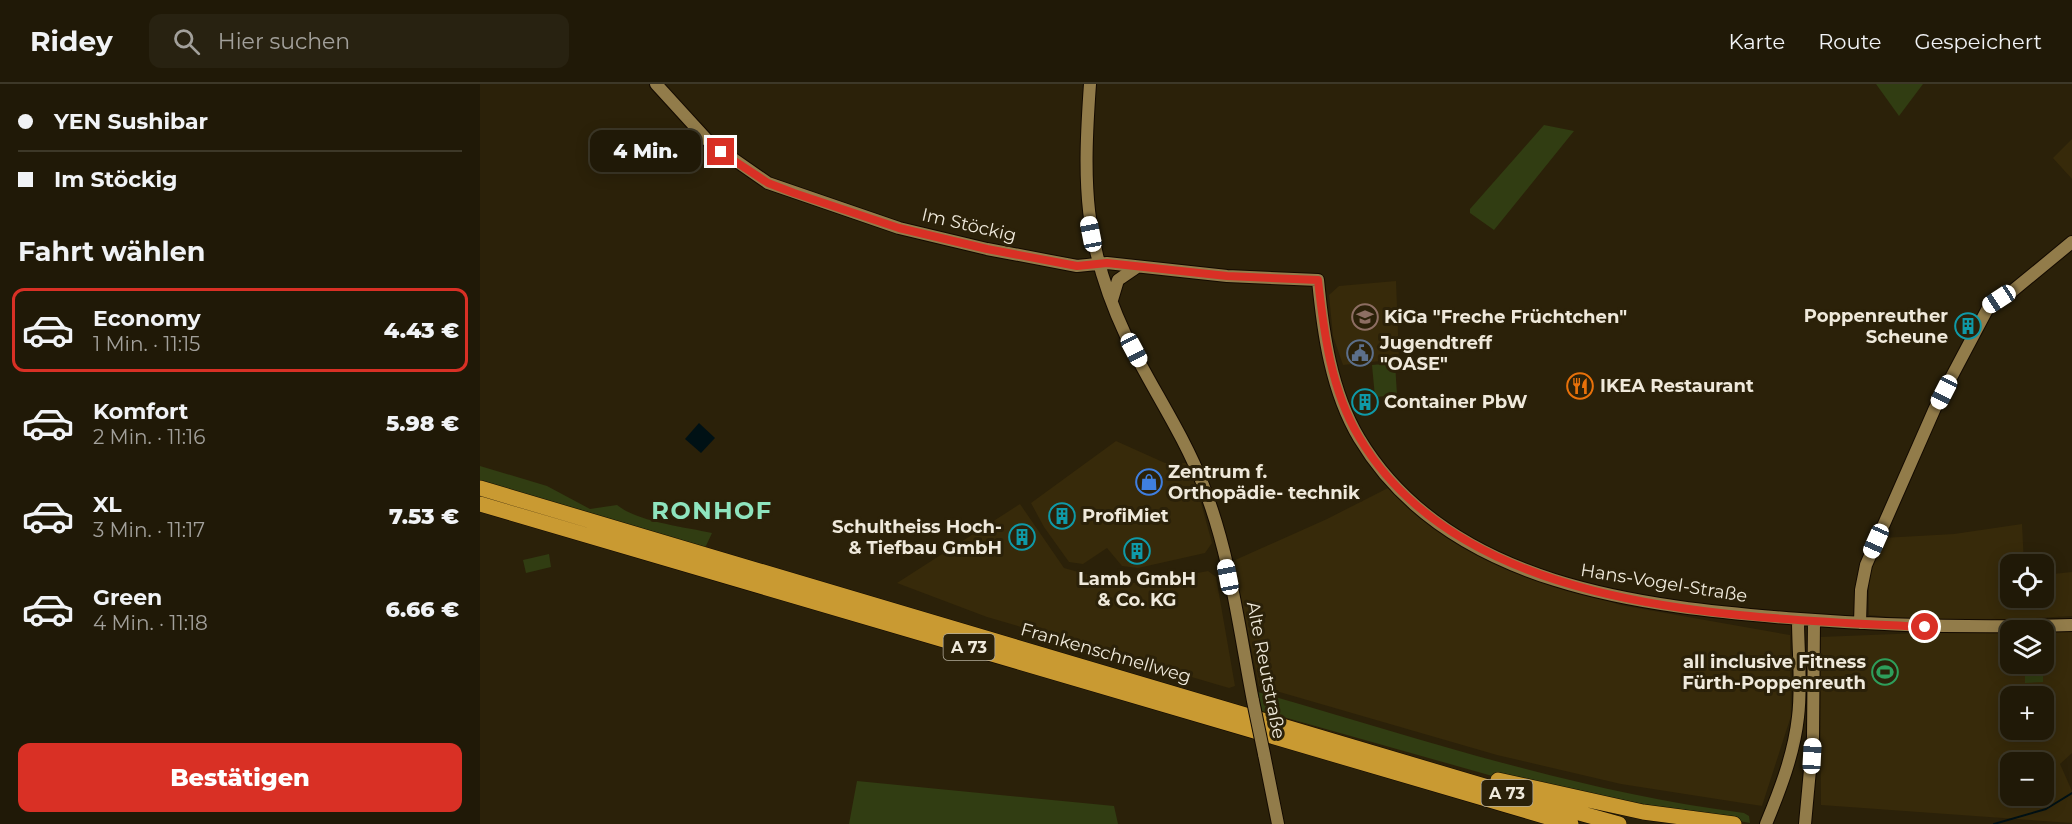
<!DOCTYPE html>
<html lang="de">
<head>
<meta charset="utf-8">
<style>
	body { margin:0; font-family:Montserrat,sans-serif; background:#282211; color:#f1f3f6; height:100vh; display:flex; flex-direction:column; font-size:22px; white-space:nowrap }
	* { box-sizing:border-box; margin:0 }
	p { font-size:20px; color:#a2a09b }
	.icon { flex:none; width:33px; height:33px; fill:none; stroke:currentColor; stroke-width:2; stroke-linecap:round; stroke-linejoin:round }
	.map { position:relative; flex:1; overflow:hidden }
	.sheet { display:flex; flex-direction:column; background:#201907; width:480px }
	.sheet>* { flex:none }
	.banner { display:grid; align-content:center; height:132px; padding:0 18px; background:#201907 }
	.fabs { position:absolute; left:1520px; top:470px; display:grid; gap:12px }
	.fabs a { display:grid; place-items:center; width:54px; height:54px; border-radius:12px; background:#201907; box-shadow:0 3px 15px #0003,0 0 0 2px #3d3828; font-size:30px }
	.end { position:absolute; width:27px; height:27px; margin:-14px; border:8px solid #d93025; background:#fff; box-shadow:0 0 0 3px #fff }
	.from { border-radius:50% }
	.bubble { position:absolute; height:42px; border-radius:12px; background:#201907; box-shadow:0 3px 15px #0003,0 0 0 2px #3d3828; font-size:20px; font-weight:800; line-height:42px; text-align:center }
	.car { position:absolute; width:18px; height:36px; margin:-18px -9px; border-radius:8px; box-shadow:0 0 4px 2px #0007; background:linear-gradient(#fff 24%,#345 0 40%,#fff 0 76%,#345 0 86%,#fff 0) }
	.banner b { display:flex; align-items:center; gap:21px; height:57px; font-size:22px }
	.banner b+b { border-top:2px solid #3d3828 }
	.banner i { width:15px; height:15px; background:#f1f3f6 }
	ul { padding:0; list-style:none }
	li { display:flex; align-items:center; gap:18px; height:84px; margin:0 12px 9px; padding:0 6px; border:3px solid transparent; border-radius:12px }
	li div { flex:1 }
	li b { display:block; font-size:22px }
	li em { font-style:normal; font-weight:800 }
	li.current { border-color:#d93025 }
	li>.icon { width:54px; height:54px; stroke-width:1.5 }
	h2 { padding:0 18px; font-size:27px; line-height:72px }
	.button { display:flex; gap:12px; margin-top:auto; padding:12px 18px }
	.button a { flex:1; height:69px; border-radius:12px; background:#d93025; color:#fff; font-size:24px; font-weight:800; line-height:69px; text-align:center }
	header { display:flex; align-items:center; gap:36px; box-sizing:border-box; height:84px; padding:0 30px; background:#201907; border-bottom:2px solid #3d3828 }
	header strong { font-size:28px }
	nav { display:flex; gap:33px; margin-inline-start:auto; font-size:21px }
	.search { width:420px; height:54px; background:#282211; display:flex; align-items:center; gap:15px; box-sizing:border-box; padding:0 21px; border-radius:12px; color:#a2a09b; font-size:22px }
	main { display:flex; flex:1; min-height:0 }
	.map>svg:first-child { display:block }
	.built { fill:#372a0a; fill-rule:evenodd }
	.green { fill:#313d12 }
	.water { fill:#001115 }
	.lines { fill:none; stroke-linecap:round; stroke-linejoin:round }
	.stream { stroke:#001115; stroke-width:2 }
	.secondary-casing { stroke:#130a00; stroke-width:14 }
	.highway-casing { stroke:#130a00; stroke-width:16 }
	.secondary { stroke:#927c4a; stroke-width:12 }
	.highway { stroke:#c99a32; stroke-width:15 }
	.secondary-bridge-casing { stroke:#130a00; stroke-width:14; stroke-linecap:butt }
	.secondary-bridge { stroke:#927c4a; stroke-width:12 }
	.route { stroke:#d93025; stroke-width:8 }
	.labels { text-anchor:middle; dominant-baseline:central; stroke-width:6; stroke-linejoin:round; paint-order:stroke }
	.shield { fill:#2b2109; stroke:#b4ad9c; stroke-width:1.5 }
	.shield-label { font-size:16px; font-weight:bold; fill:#efe9db }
	.street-label { font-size:18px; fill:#efe9db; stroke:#2b2109 }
	.poi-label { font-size:18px; font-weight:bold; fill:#efe9db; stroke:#2b2109; text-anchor:start }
	.district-label { font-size:24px; font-weight:bold; letter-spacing:1.5px; fill:#8ee4be; stroke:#2b2109 }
</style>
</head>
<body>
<header>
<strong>Ridey</strong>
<div class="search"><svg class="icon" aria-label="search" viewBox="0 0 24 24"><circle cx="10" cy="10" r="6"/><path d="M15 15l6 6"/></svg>Hier suchen</div>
<nav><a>Karte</a><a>Route</a><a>Gespeichert</a></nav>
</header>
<main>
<section class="sheet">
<div class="banner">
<b><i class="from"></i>YEN Sushibar</b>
<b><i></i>Im Stöckig</b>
</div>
<h2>Fahrt wählen</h2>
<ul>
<li class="current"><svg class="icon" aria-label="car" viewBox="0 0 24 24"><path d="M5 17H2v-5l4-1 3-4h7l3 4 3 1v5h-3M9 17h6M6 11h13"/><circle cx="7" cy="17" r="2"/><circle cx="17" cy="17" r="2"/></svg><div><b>Economy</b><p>1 Min. · 11:15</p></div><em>4.43 €</em></li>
<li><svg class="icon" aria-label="car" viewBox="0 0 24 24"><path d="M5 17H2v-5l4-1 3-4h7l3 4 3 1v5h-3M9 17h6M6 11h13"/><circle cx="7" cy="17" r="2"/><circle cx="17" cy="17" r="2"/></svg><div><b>Komfort</b><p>2 Min. · 11:16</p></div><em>5.98 €</em></li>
<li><svg class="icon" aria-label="car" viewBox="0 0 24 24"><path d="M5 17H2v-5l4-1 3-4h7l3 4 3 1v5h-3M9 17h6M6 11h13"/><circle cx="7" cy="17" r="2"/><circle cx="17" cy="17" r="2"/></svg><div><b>XL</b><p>3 Min. · 11:17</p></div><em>7.53 €</em></li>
<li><svg class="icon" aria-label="car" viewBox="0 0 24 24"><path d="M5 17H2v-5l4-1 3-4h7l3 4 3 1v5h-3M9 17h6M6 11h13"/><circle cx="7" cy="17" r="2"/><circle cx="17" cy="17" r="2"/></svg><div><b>Green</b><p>4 Min. · 11:18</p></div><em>6.66 €</em></li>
</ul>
<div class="button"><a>Bestätigen</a></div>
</section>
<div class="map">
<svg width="1592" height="740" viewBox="0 0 1592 740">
	<rect width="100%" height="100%" fill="#2b2109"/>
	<path class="built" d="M 1592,55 L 1592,95 L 1573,74 Z
		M 916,197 L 919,275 L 863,281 L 853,252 L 849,211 L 859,202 Z
		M 636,357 L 685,379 L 708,379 L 715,397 L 732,459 L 725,469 L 658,484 L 642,482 L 627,464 L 603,480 L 589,478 L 564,443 L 551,419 Z
		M 908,404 L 967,452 L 1020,480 L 1140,521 L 1310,551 L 1311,632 L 1282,722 L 1141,700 L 1017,671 L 779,602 L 753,477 L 847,435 Z
		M 540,420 L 584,484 L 634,498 L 666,499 L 728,487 L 736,493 L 755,602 L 749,604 L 507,533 L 417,499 Z
		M 1542,440 L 1544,480 L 1530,480 L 1530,513 L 1563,513 L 1563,491 L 1592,488 L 1592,532 L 1474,539 L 1389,531 L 1389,489 L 1402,454 L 1474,450 Z
		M 1592,543 L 1592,669 L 1580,680 L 1592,707 L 1592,739 L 1341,721 L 1340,553 ZM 1530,546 L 1563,546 L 1563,579 L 1530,579 ZM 1530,612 L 1563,612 L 1563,645 L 1530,645 ZM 1530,678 L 1563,678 L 1563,711 L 1530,711 Z"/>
	<path class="green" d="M 1396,0 L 1443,0 L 1419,32 Z
		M 1064,41 L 1094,47 L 1014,146 L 990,129 L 990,125 Z
		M 915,279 L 917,311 L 895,313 L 892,281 Z
		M 0,382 L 67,402 L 110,425 L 137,421 C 158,438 205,443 232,449 L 225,464 L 0,398 Z
		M 69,470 L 71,483 L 46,489 L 43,476 Z
		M 1563,563 L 1563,598 L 1545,599 L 1545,579 L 1563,579 Z
		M 778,608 C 938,654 1098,708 1264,729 L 1269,732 L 1270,739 L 1023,695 L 782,627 Z
		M 377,697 L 634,722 L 638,740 L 369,740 Z"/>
	<path class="water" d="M 219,339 L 235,354 L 221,369 L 205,355 Z"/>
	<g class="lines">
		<path class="stream" d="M 1514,740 L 1566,725 L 1592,709"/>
		<g class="secondary-casing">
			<path id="secondary" d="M 176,0 L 229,58 L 288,99 L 419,144 L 507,165 L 597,182 L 627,179 L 747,192 L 838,196 C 843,249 851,307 879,354 C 968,503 1164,523 1320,535 C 1411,542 1501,544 1592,541
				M 610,0 C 603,99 603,160 646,252 C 670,302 703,349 723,401 C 750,469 759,545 773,617
				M 632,216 L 638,196 L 657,183
				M 1380,539 L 1381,506 L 1386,481 L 1455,324 L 1509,222 L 1530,209 L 1592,158
				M 784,670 L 798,740
				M 1286,740 C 1300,706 1314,670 1318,633 C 1322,601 1318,567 1318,535
				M 1325,740 L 1333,653 L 1334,536"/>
		</g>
		<g class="highway-casing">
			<path id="highway" d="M 0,404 L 1045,714 L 1139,740
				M 0,420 L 1091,740
				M 1018,696 L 1163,728 L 1254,740"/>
		</g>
		<use href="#secondary" class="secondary"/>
		<use href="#highway" class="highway"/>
		<g class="secondary-bridge-casing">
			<path id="secondary-bridge" d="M 773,617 L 784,670"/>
		</g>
		<use href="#secondary-bridge" class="secondary-bridge"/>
	</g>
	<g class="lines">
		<path class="route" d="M 241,68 L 288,99 L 314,109 L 419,144 L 507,165 L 597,182 L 627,179 L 747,192 L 838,196 C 844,249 851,306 879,353 C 984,532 1263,533 1445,543"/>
	</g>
	<defs>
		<g id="school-ring" transform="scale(1.35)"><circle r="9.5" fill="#2b2109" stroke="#8d6e63" stroke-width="1.5"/><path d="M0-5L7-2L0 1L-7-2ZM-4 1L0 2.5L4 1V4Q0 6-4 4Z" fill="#8d6e63"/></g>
		<g id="building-ring" transform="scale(1.35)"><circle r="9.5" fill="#2b2109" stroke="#0f9aa8" stroke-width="1.5"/><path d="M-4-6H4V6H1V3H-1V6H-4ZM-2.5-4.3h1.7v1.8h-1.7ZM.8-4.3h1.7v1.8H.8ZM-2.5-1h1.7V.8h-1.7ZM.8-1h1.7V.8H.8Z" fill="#0f9aa8"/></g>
		<g id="civic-ring" transform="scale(1.35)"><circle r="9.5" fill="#2b2109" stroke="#5c6f8a" stroke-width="1.5"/><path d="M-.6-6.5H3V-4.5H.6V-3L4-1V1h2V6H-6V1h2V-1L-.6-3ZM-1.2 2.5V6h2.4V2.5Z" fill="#5c6f8a"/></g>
		<g id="restaurant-ring" transform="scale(1.35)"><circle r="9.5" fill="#2b2109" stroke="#e8710a" stroke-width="1.5"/><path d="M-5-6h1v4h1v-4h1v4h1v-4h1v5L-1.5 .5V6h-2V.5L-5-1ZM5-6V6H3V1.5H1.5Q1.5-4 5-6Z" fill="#e8710a"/></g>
		<g id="shop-ring" transform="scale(1.35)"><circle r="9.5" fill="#2b2109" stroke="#3f7fe0" stroke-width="1.5"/><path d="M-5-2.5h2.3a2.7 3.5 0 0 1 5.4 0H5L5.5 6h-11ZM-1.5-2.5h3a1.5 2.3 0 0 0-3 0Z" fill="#3f7fe0"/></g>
		<g id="stadium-ring" transform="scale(1.35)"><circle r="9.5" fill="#2b2109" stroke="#2e9e5b" stroke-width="1.5"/><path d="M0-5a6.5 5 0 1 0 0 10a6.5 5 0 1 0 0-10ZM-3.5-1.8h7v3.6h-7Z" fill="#2e9e5b"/></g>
	</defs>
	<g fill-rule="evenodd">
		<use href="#school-ring" x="885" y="233"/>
		<use href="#building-ring" x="1488" y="242"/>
		<use href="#civic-ring" x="880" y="269"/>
		<use href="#restaurant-ring" x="1100" y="302"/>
		<use href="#building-ring" x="885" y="318"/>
		<use href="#shop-ring" x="669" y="398"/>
		<use href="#building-ring" x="582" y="432"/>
		<use href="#building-ring" x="542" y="453"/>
		<use href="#building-ring" x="657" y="467"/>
		<use href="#stadium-ring" x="1405" y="588"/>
	</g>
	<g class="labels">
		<g class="shield">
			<rect x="463.5" y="550" width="51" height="26" rx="4.5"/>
			<rect x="1001.5" y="696" width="51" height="26" rx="4.5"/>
		</g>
		<g class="shield-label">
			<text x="489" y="563">A 73</text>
			<text x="1027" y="709">A 73</text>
		</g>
		<g class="street-label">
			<text transform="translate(489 141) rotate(13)">Im Stöckig</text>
			<text transform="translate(1184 499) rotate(9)">Hans-Vogel-Straße</text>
			<text transform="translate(626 569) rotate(16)">Frankenschnellweg</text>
			<text transform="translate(786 586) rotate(79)">Alte Reutstraße</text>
		</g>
		<g class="poi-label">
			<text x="1468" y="232" text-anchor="end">Poppenreuther<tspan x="1468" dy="21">Scheune</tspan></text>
			<text x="904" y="233">KiGa "Freche Früchtchen"</text>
			<text x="900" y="259">Jugendtreff<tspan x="900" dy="21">"OASE"</tspan></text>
			<text x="1120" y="302">IKEA Restaurant</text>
			<text x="904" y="318">Container PbW</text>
			<text x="688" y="388">Zentrum f.<tspan x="688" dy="21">Orthopädie- technik</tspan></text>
			<text x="602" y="432">ProfiMiet</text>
			<text x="522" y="443" text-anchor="end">Schultheiss Hoch-<tspan x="522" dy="21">&amp; Tiefbau GmbH</tspan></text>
			<text x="657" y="495" text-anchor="middle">Lamb GmbH<tspan x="657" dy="21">&amp; Co. KG</tspan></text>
			<text x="1386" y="578" text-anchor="end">all inclusive Fitness<tspan x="1386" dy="21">Fürth-Poppenreuth</tspan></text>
		</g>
		<g class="district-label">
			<text x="232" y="426">RONHOF</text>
		</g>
	</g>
</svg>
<div class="fabs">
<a><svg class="icon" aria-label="locate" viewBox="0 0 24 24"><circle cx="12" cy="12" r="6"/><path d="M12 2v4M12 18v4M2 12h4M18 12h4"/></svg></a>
<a><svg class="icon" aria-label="layers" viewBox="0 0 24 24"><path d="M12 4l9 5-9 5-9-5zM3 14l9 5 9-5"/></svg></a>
<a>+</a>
<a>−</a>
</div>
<i class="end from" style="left:1445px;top:543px"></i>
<i class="end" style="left:241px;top:68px"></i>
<div class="bubble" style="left:110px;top:46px;width:111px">4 Min.</div>
<i class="car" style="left:611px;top:150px;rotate:349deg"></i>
<i class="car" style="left:1519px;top:215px;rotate:237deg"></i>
<i class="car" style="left:654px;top:266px;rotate:152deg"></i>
<i class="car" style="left:1464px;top:308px;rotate:207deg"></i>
<i class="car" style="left:1396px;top:457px;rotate:204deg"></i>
<i class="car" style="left:748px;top:493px;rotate:349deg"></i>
<i class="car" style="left:1332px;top:672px;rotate:3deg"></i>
</div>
</main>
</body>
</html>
